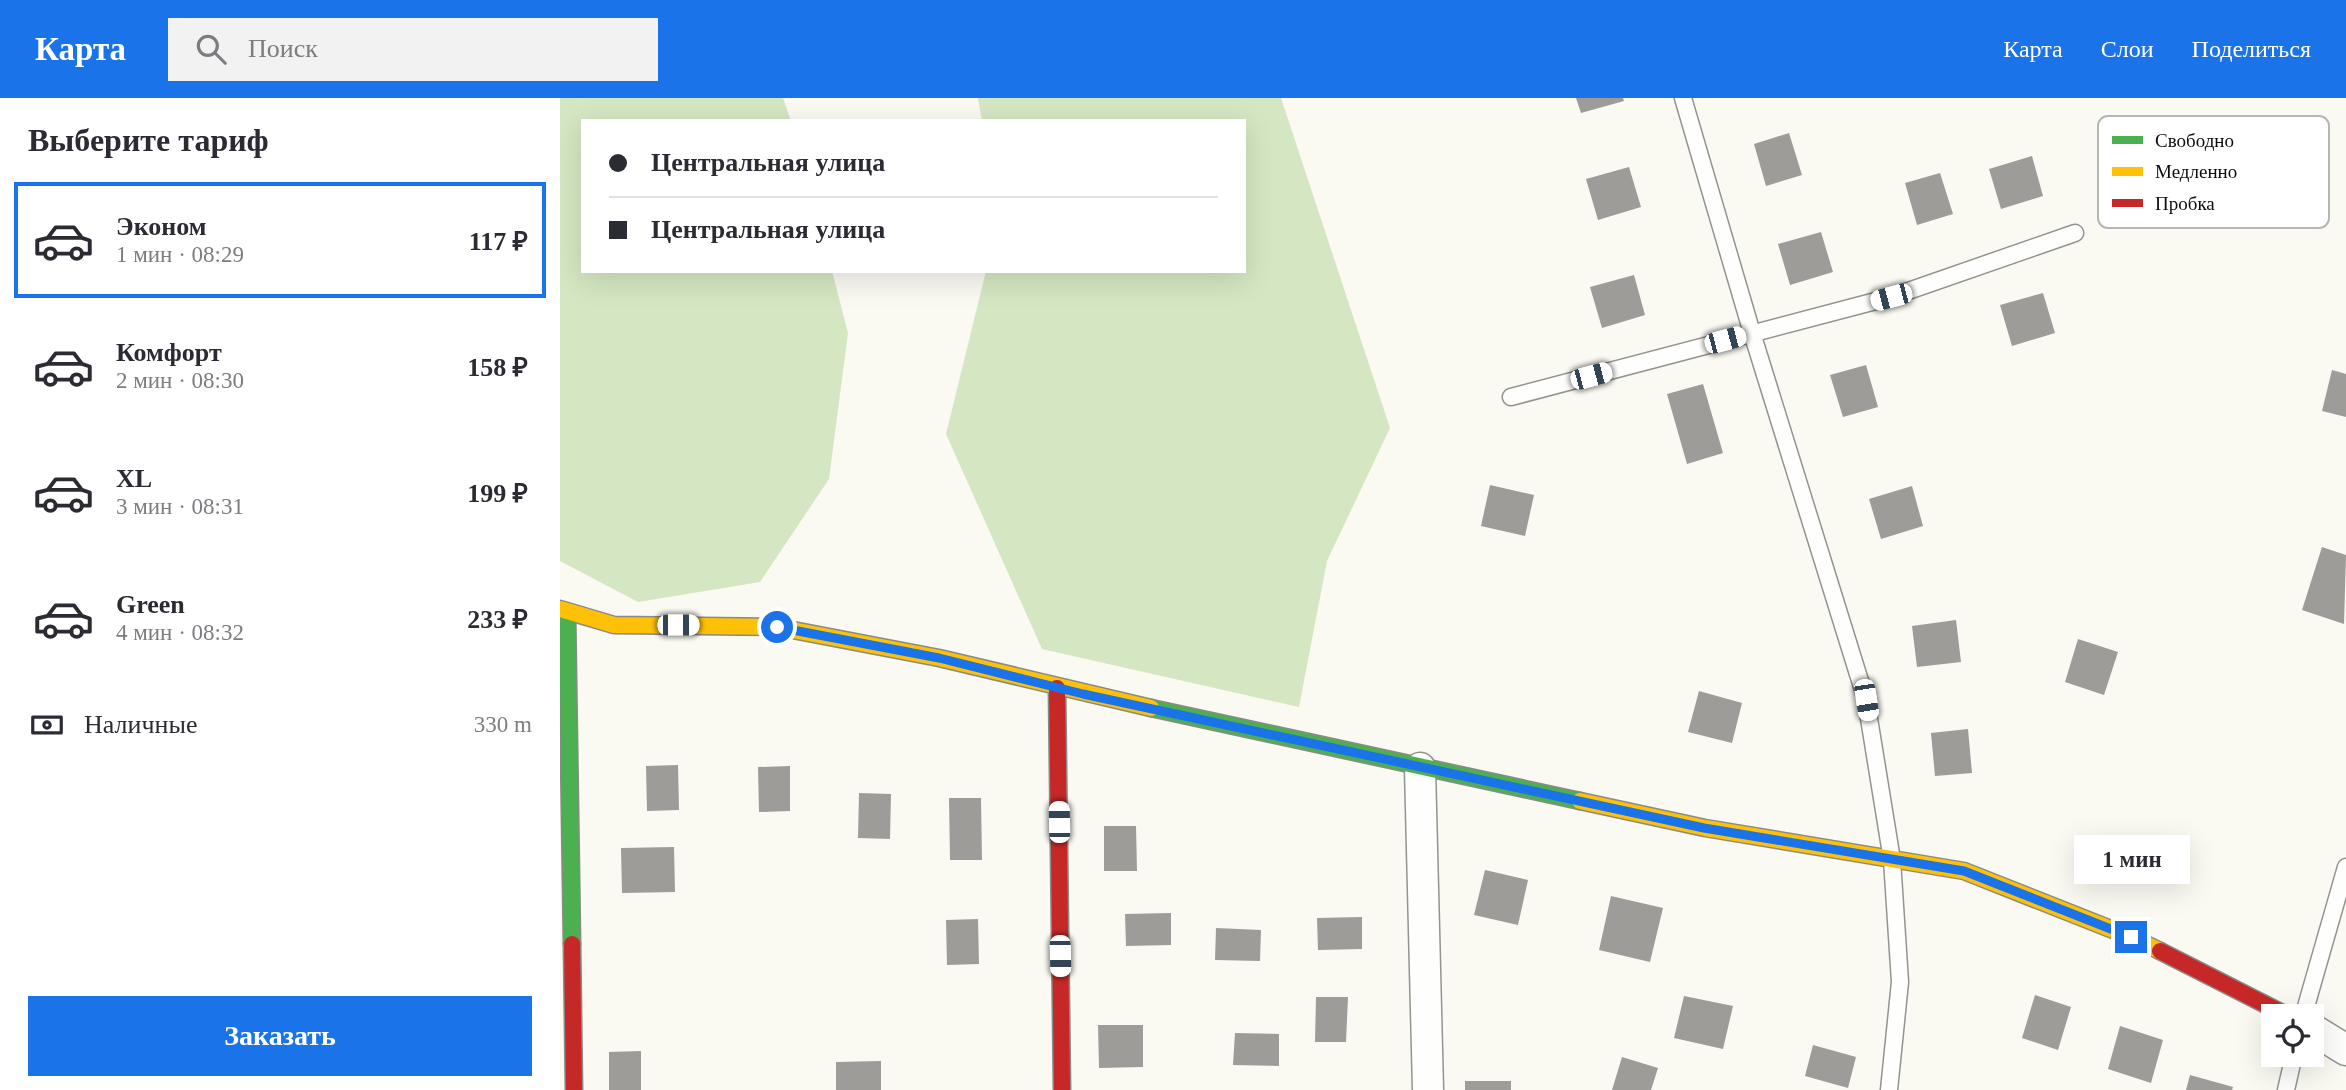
<!DOCTYPE html>
<html lang="ru">
<head>
<meta charset="utf-8">
<style>
	body { margin:0; font-family:"Times New Roman",serif; background:#f2f2f3; color:#2b2b33; height:100vh; display:flex; flex-direction:column; font-size:26px; white-space:nowrap }
	* { box-sizing:border-box; margin:0 }
	p { font-size:23px; color:#7c7c81 }
	.icon { flex:none; width:38px; height:38px; fill:none; stroke:currentColor; stroke-width:2; stroke-linecap:round; stroke-linejoin:round }
	.map { position:relative; flex:1; overflow:hidden }
	.panel { display:flex; flex-direction:column; background:#fff; width:560px }
	.panel>* { flex:none }
	.banner { position:absolute; left:21px; top:21px; width:665px; height:154px; border-radius:0px; box-shadow:0 7px 28px #0002; display:grid; align-content:center; height:154px; padding:0 28px; background:#fff }
	.buttons { position:absolute; left:1701px; top:906px; display:grid; gap:14px }
	.buttons a { display:grid; place-items:center; width:63px; height:63px; border-radius:0px; background:#fff; box-shadow:0 7px 28px #0002; font-size:35px }
	.end { position:absolute; width:32px; height:32px; margin:-16px; border:9px solid #1a73e8; background:#fff; box-shadow:0 0 0 4px #fff }
	.from { border-radius:50% }
	.bubble { position:absolute; height:49px; border-radius:0px; background:#fff; box-shadow:0 7px 28px #0002; font-size:23px; font-weight:600; line-height:49px; text-align:center }
	.car { position:absolute; width:21px; height:42px; margin:-21px -10px; border-radius:9px; box-shadow:0 0 5px 2px #0007; background:linear-gradient(#fff 24%,#345 0 40%,#fff 0 76%,#345 0 86%,#fff 0) }
	.banner b { display:flex; align-items:center; gap:24px; height:66px; font-size:26px }
	.banner b+b { border-top:2px solid #e1e1e2 }
	.banner i { width:18px; height:18px; background:#2b2b33 }
	ul { padding:0; list-style:none }
	li { display:flex; align-items:center; gap:21px; height:116px; margin:0 14px 10px; padding:0 14px; border:4px solid transparent; border-radius:0px }
	li div { flex:1 }
	li b { display:block; font-size:26px }
	li em { font-style:normal; font-weight:600 }
	li.selected { border-color:#1a73e8 }
	li>.icon { width:63px; height:63px; stroke-width:1.5 }
	h2 { padding:0 28px; font-size:32px; line-height:84px }
	.pay { display:flex; align-items:center; gap:18px; height:77px; padding:0 28px; font-size:26px }
	.pay p { margin-inline-start:auto }
	.action { display:flex; gap:14px; margin-top:auto; padding:14px 28px }
	.action a { flex:1; height:80px; border-radius:0px; background:#1a73e8; color:#fff; font-size:28px; font-weight:600; line-height:80px; text-align:center }
	header { display:flex; align-items:center; gap:42px; box-sizing:border-box; height:98px; padding:0 35px; background:#1a73e8; color:#fff }
	header strong { font-size:33px }
	nav { display:flex; gap:38px; margin-inline-start:auto; font-size:24px }
	.search { width:490px; height:63px; background:#f2f2f3; display:flex; align-items:center; gap:18px; box-sizing:border-box; padding:0 24px; border-radius:0px; color:#7c7c81; font-size:26px }
	main { display:flex; flex:1; min-height:0 }
	.map>svg:first-child { display:block }
	.forest { fill:#d4e6c2 }
	.building { fill:#9d9c98 }
	.lines { fill:none; stroke-linecap:round; stroke-linejoin:round }
	.lane-casing { stroke:#949390; stroke-width:19 }
	.street-casing { stroke:#949390; stroke-width:33 }
	.fast-casing { stroke:#8a8a87; stroke-width:19 }
	.slow-casing { stroke:#8a8a87; stroke-width:19 }
	.jam-casing { stroke:#8a8a87; stroke-width:19 }
	.lane { stroke:#fefefd; stroke-width:16 }
	.street { stroke:#fefefd; stroke-width:30 }
	.fast { stroke:#4caf50; stroke-width:16 }
	.slow { stroke:#ffc107; stroke-width:16 }
	.jam { stroke:#c62828; stroke-width:16 }
	.route { stroke:#1a73e8; stroke-width:9 }
	.key { fill:#fff; stroke:#b6b6b6; stroke-width:2 }
	.key-label { font-size:19px; fill:#0d0d0d }
</style>
</head>
<body>
<header>
<strong>Карта</strong>
<div class="search"><svg class="icon" aria-label="search" viewBox="0 0 24 24"><circle cx="10" cy="10" r="6"/><path d="M15 15l6 6"/></svg>Поиск</div>
<nav><a>Карта</a><a>Слои</a><a>Поделиться</a></nav>
</header>
<main>
<section class="panel">
<h2>Выберите тариф</h2>
<ul>
<li class="selected"><svg class="icon" aria-label="car" viewBox="0 0 24 24"><path d="M5 17H2v-5l4-1 3-4h7l3 4 3 1v5h-3M9 17h6M6 11h13"/><circle cx="7" cy="17" r="2"/><circle cx="17" cy="17" r="2"/></svg><div><b>Эконом</b><p>1 мин · 08:29</p></div><em>117 ₽</em></li>
<li><svg class="icon" aria-label="car" viewBox="0 0 24 24"><path d="M5 17H2v-5l4-1 3-4h7l3 4 3 1v5h-3M9 17h6M6 11h13"/><circle cx="7" cy="17" r="2"/><circle cx="17" cy="17" r="2"/></svg><div><b>Комфорт</b><p>2 мин · 08:30</p></div><em>158 ₽</em></li>
<li><svg class="icon" aria-label="car" viewBox="0 0 24 24"><path d="M5 17H2v-5l4-1 3-4h7l3 4 3 1v5h-3M9 17h6M6 11h13"/><circle cx="7" cy="17" r="2"/><circle cx="17" cy="17" r="2"/></svg><div><b>XL</b><p>3 мин · 08:31</p></div><em>199 ₽</em></li>
<li><svg class="icon" aria-label="car" viewBox="0 0 24 24"><path d="M5 17H2v-5l4-1 3-4h7l3 4 3 1v5h-3M9 17h6M6 11h13"/><circle cx="7" cy="17" r="2"/><circle cx="17" cy="17" r="2"/></svg><div><b>Green</b><p>4 мин · 08:32</p></div><em>233 ₽</em></li>
</ul>
<div class="pay"><svg class="icon" aria-label="cash" viewBox="0 0 24 24"><path d="M3 7h18v10H3z"/><circle cx="12" cy="12" r="2"/></svg>Наличные<p>330 m</p></div>
<div class="action"><a>Заказать</a></div>
</section>
<div class="map">
<svg width="1786" height="992" viewBox="0 0 1786 992">
	<rect width="100%" height="100%" fill="#faf9f2"/>
	<path class="forest" d="M 0,0 L 223,0 L 231,23 L 23,23 L 23,173 L 272,173 L 288,235 L 269,381 L 200,484 L 78,504 L 0,463 Z
		M 418,0 L 721,0 L 830,330 L 767,463 L 739,609 L 482,551 L 386,336 L 426,173 L 684,173 L 684,23 L 422,23 Z"/>
	<path class="building" d="M 1016,0 L 1063,0 L 1064,3 L 1021,15 Z
		M 1229,35 L 1242,77 L 1206,88 L 1194,46 Z
		M 1472,58 L 1483,98 L 1441,111 L 1429,71 Z
		M 1069,69 L 1081,109 L 1038,122 L 1026,81 Z
		M 1380,75 L 1393,116 L 1357,127 L 1345,85 Z
		M 1261,134 L 1273,174 L 1230,187 L 1218,146 Z
		M 1074,177 L 1085,217 L 1042,230 L 1030,189 Z
		M 1483,195 L 1495,235 L 1452,248 L 1440,207 Z
		M 1306,267 L 1318,309 L 1283,319 L 1270,277 Z
		M 1772,272 L 1786,276 L 1786,319 L 1762,313 Z
		M 1143,286 L 1163,355 L 1127,366 L 1107,296 Z
		M 930,387 L 974,397 L 965,438 L 921,428 Z
		M 1352,388 L 1363,428 L 1321,441 L 1309,401 Z
		M 1762,449 L 1786,457 L 1784,526 L 1742,512 Z
		M 1396,522 L 1401,564 L 1357,569 L 1352,528 Z
		M 1518,541 L 1558,554 L 1544,597 L 1505,584 Z
		M 1139,593 L 1182,605 L 1172,645 L 1128,634 Z
		M 1408,631 L 1412,675 L 1375,678 L 1371,635 Z
		M 118,667 L 119,712 L 87,713 L 86,668 Z
		M 230,668 L 230,713 L 199,714 L 198,669 Z
		M 299,695 L 331,696 L 330,741 L 298,740 Z
		M 389,700 L 421,700 L 422,762 L 390,762 Z
		M 544,728 L 576,728 L 577,773 L 544,773 Z
		M 114,749 L 115,794 L 62,795 L 61,750 Z
		M 925,772 L 968,782 L 958,827 L 914,817 Z
		M 1051,798 L 1103,810 L 1090,864 L 1039,852 Z
		M 611,815 L 611,847 L 566,848 L 565,816 Z
		M 802,819 L 802,851 L 758,852 L 757,820 Z
		M 418,821 L 419,866 L 387,867 L 386,822 Z
		M 656,830 L 701,832 L 700,863 L 655,862 Z
		M 1475,897 L 1511,909 L 1498,952 L 1462,940 Z
		M 1124,898 L 1173,908 L 1163,951 L 1114,940 Z
		M 756,899 L 788,899 L 786,944 L 755,944 Z
		M 538,927 L 583,927 L 583,969 L 539,970 Z
		M 1560,928 L 1603,942 L 1591,985 L 1548,971 Z
		M 675,935 L 719,936 L 719,968 L 673,967 Z
		M 1253,947 L 1296,959 L 1288,990 L 1245,978 Z
		M 81,953 L 81,992 L 49,992 L 49,954 Z
		M 1062,959 L 1098,970 L 1091,992 L 1052,992 Z
		M 321,963 L 321,992 L 276,992 L 276,964 Z
		M 1630,977 L 1673,989 L 1672,992 L 1626,992 Z
		M 905,983 L 951,983 L 951,992 L 905,992 Z"/>
	<g class="lines">
		<g class="lane-casing">
			<path id="lane" d="M 1123,0 L 1192,235 L 1306,602 L 1332,762 L 1340,884 L 1329,992
				M 951,299 L 1331,199 L 1515,135
				M 1743,919 L 1786,769
				M 1726,992 L 1734,957"/>
		</g>
		<g class="street-casing">
			<path id="street" d="M 860,670 L 868,992
				M 1752,931 L 1786,952"/>
		</g>
		<g class="fast-casing">
			<path id="fast" d="M 7,515 L 12,846
				M 591,610 L 1020,703"/>
		</g>
		<g class="slow-casing">
			<path id="slow" d="M 0,511 L 54,527 L 217,529 L 379,560 L 591,610
				M 1020,703 L 1145,730 L 1404,773 L 1571,839 L 1600,853"/>
		</g>
		<g class="jam-casing">
			<path id="jam" d="M 497,590 L 502,992
				M 12,846 L 14,992
				M 1600,853 L 1730,919"/>
		</g>
		<use href="#lane" class="lane"/>
		<use href="#street" class="street"/>
		<use href="#fast" class="fast"/>
		<use href="#slow" class="slow"/>
		<use href="#jam" class="jam"/>
	</g>
	<g class="lines">
		<path class="route" d="M 217,529 L 379,560 L 523,596 L 1144,730 L 1404,773 L 1571,839"/>
	</g>
	<rect x="1538" y="18" width="231" height="112" rx="10" class="key"/>
	<rect x="1552" y="38" width="31" height="8" fill="#4caf50"/>
	<rect x="1552" y="69" width="31" height="9" fill="#ffc107"/>
	<rect x="1552" y="101" width="31" height="8" fill="#c62828"/>
	<g class="key-label">
		<text x="1595" y="49">Свободно</text>
		<text x="1595" y="80">Медленно</text>
		<text x="1595" y="112">Пробка</text>
	</g>
</svg>
<div class="buttons">
<a><svg class="icon" aria-label="locate" viewBox="0 0 24 24"><circle cx="12" cy="12" r="6"/><path d="M12 2v4M12 18v4M2 12h4M18 12h4"/></svg></a>
</div>
<i class="end from" style="left:217px;top:529px"></i>
<i class="end" style="left:1571px;top:839px"></i>
<div class="bubble" style="left:1514px;top:737px;width:116px">1 мин</div>
<i class="car" style="left:1331px;top:199px;rotate:255deg"></i>
<i class="car" style="left:1165px;top:242px;rotate:75deg"></i>
<i class="car" style="left:1031px;top:278px;rotate:75deg"></i>
<i class="car" style="left:118px;top:527px;rotate:90deg"></i>
<i class="car" style="left:1306px;top:602px;rotate:171deg"></i>
<i class="car" style="left:499px;top:724px;rotate:359deg"></i>
<i class="car" style="left:500px;top:858px;rotate:179deg"></i>
<div class="banner">
<b><i class="from"></i>Центральная улица</b>
<b><i></i>Центральная улица</b>
</div>
</div>
</main>
</body>
</html>
